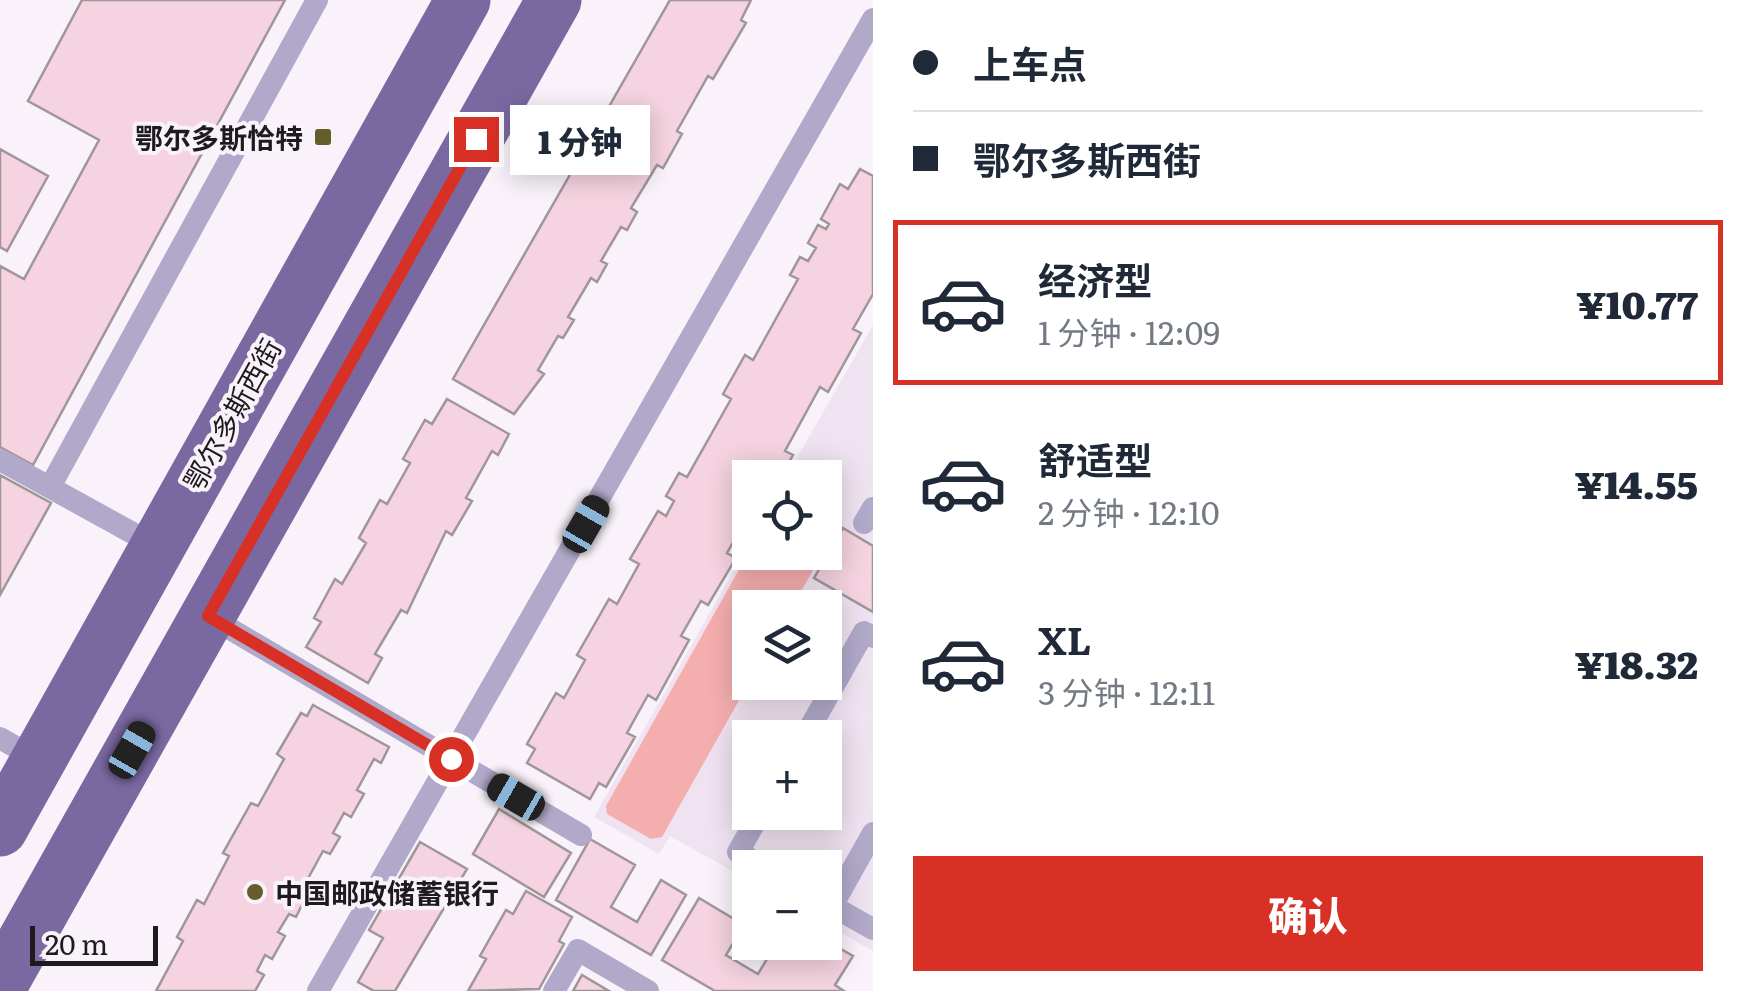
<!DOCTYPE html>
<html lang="zh">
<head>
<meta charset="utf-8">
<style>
	body { margin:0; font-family:Literata,"Noto Sans SC",serif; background:#f6f6f7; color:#1f2937; height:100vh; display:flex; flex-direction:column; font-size:38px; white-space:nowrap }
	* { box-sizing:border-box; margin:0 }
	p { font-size:32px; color:#747a83 }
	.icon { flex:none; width:55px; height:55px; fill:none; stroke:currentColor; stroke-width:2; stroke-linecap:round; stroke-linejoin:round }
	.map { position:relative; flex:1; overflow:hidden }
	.sheet { display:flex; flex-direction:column; background:#fff; width:870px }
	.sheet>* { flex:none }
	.guide { display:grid; align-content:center; height:220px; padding:0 40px; background:#fff }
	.controls { position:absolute; left:732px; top:460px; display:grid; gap:20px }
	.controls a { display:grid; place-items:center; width:110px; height:110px; border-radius:0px; background:#fff; box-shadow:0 5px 25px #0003; font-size:50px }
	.scale { position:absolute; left:30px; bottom:25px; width:128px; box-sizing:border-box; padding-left:10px; border:5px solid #1d1b1d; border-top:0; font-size:28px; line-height:35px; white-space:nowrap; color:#1d1b1d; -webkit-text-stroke:8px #f9f2fa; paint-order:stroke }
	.end { position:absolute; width:45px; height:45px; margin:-22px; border:12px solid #d93025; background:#fff; box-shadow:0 0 0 5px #fff }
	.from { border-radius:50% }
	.bubble { position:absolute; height:70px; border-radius:0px; background:#fff; box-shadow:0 5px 25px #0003; font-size:32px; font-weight:800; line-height:70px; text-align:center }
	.car { position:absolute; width:30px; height:60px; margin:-30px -15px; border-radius:12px; box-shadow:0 0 8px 2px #0007; background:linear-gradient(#222 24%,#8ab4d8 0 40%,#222 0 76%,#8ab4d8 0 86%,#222 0) }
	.guide b { display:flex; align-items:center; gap:35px; height:95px; font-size:38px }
	.guide b+b { border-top:2px solid #e0e1e3 }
	.guide i { width:25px; height:25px; background:#1f2937 }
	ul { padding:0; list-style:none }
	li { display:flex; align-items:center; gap:30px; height:165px; margin:0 20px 15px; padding:0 20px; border:5px solid transparent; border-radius:0px }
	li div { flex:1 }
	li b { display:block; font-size:38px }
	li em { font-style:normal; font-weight:800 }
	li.selected { border-color:#d93025 }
	li>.icon { width:90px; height:90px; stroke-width:1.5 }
	.cta { display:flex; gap:20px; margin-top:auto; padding:20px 40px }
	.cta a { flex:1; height:115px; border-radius:0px; background:#d93025; color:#fff; font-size:40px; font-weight:800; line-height:115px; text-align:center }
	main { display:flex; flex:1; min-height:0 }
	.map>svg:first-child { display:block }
	.built { fill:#f0e3f1; fill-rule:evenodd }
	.green { fill:#f5aeae }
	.building { fill:#f5d3e0; stroke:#a0969a; stroke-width:2.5 }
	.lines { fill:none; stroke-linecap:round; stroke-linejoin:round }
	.service { stroke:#b1a9c9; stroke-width:22 }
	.primary { stroke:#7a68a1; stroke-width:55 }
	.route { stroke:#d93025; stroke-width:12 }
	.poi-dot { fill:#655d2a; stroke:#f9f2fa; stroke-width:4 }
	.labels { text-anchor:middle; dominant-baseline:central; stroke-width:8; stroke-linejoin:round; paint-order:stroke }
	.poi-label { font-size:28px; font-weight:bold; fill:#1d1b1d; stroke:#f9f2fa; text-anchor:end }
	.street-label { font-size:28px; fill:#1d1b1d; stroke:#f9f2fa }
</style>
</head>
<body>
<main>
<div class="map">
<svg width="873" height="991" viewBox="0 0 873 991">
	<rect width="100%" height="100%" fill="#f9f2fa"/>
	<path class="built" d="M 873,325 L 873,951 L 825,924 L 825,868 L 750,868 L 750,881 L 670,836 L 659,854 L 594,817 L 750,542 L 750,552 L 825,552 L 825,478 L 786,477 ZM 750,608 L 825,608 L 825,682 L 750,682 ZM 750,738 L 825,738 L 825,812 L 750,812 Z"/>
	<path class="green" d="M 750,550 L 823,553 L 792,607 L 750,608 L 750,681 L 662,837 L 651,839 L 607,814 L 606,806 Z"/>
	<path class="building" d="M 82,0 L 285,0 L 33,465 L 0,447 L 0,266 L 24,279 L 99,140 L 28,101 Z
		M 670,0 L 751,0 L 741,20 L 746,23 L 713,79 L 708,76 L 677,131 L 682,134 L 663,168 L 657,165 L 631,208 L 637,212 L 627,230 L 621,227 L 601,261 L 607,264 L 597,282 L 591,278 L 568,317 L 574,320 L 563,338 L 558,336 L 538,370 L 544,374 L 514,414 L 453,379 Z
		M 0,149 L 48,176 L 7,251 L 0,247 Z
		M 860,169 L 873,176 L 873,294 L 853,329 L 861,333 L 828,392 L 820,387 L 785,451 L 793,455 L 780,478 L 750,478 L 750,513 L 727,553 L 736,558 L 708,605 L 701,601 L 681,636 L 689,640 L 656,700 L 648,695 L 627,733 L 635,737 L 606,787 L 599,783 L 590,799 L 527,763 L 535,749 L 527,744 L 556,693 L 564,698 L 585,660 L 577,655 L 609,599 L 617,604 L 639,564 L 630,559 L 658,511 L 666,516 L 674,501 L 666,496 L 679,473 L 687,477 L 731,399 L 723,394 L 745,355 L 753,360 L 798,279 L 790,275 L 800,257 L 808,261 L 816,248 L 808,243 L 818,225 L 826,229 L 829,224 L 821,219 L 840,184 L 848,189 Z
		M 447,399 L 509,434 L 498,455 L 492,451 L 466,498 L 472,501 L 452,535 L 446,531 L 407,613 L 401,610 L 375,654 L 382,658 L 368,683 L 306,647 L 321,622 L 314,618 L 335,579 L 342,584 L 366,543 L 359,538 L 380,500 L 387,504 L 410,463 L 403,459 L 425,420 L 432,424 Z
		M 0,475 L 51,503 L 0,595 Z
		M 843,528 L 873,546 L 873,612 L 814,578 Z
		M 313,705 L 389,747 L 381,763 L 374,759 L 357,790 L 364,794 L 351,817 L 344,813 L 333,833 L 340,837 L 330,854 L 323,851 L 299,895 L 305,899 L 296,917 L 289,914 L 278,932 L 285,936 L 272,959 L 265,955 L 257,971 L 264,975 L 255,991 L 156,991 L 183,941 L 177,937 L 197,900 L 204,904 L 229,856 L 223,853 L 251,803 L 258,806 L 284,759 L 277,754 L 301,713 L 307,716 Z
		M 499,809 L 571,853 L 544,897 L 473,854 Z
		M 590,839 L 635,865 L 611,907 L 637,922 L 661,880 L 686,895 L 651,955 L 556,900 Z
		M 420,842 L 467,869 L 395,991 L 374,991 L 358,982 L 383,938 L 369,930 Z
		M 526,891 L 572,917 L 559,941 L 564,944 L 539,989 L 468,991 L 486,959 L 480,956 L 506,910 L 513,914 Z
		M 699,898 L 744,925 L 726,955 L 758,974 L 777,942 L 825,940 L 853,956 L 835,985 L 844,991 L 715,991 L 662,960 Z
		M 582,975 L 609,991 L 573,991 Z"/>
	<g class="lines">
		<path class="service" d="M 0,460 L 158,547
			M 50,487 L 317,0
			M 864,523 L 873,508
			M 208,616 L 581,835
			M 0,738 L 38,760
			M 804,738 L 864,632 L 873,637
			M 761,812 L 738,852 L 765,868
			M 825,902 L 873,929
			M 832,906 L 873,833
			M 318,991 L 873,19
			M 554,991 L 578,950 L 648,991"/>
		<path class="primary" d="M 0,829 L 463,0
			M 0,985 L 554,0"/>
	</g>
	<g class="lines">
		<path class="route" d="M 451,759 L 208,616 L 476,139"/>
	</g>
	<g class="poi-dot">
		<rect x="313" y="127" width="20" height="20" rx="5"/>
		<circle cx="255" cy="892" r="10"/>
	</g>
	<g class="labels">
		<g class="poi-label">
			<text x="303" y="137">鄂尔多斯恰特</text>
			<text x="275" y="892" text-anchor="start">中国邮政储蓄银行</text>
		</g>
		<g class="street-label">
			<text transform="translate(231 414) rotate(-61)">鄂尔多斯西街</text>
		</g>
	</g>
</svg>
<div class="controls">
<a><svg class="icon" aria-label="locate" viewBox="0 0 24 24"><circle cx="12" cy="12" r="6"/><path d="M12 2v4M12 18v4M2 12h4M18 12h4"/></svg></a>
<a><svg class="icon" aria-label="layers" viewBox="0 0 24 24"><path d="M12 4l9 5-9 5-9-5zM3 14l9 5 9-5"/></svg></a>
<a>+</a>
<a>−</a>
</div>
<div class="scale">20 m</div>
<i class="end from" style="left:451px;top:759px"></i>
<i class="end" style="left:476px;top:139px"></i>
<div class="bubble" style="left:510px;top:105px;width:140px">1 分钟</div>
<i class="car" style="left:586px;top:524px;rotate:30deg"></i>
<i class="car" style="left:132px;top:750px;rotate:30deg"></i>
<i class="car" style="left:516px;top:797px;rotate:300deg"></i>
</div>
<section class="sheet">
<div class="guide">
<b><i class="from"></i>上车点</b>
<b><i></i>鄂尔多斯西街</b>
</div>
<ul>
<li class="selected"><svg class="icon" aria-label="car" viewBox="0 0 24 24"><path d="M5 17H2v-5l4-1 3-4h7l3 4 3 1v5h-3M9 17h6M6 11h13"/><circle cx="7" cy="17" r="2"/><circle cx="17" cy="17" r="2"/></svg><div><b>经济型</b><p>1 分钟 · 12:09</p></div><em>¥10.77</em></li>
<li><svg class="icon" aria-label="car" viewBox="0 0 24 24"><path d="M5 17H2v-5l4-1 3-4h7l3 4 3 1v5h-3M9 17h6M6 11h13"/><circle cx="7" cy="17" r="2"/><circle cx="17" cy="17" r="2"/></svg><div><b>舒适型</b><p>2 分钟 · 12:10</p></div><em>¥14.55</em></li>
<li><svg class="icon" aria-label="car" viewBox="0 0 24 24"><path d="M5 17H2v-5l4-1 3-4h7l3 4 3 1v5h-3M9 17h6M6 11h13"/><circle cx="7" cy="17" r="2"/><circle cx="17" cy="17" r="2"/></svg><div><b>XL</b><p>3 分钟 · 12:11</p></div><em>¥18.32</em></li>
</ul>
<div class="cta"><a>确认</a></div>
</section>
</main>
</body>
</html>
